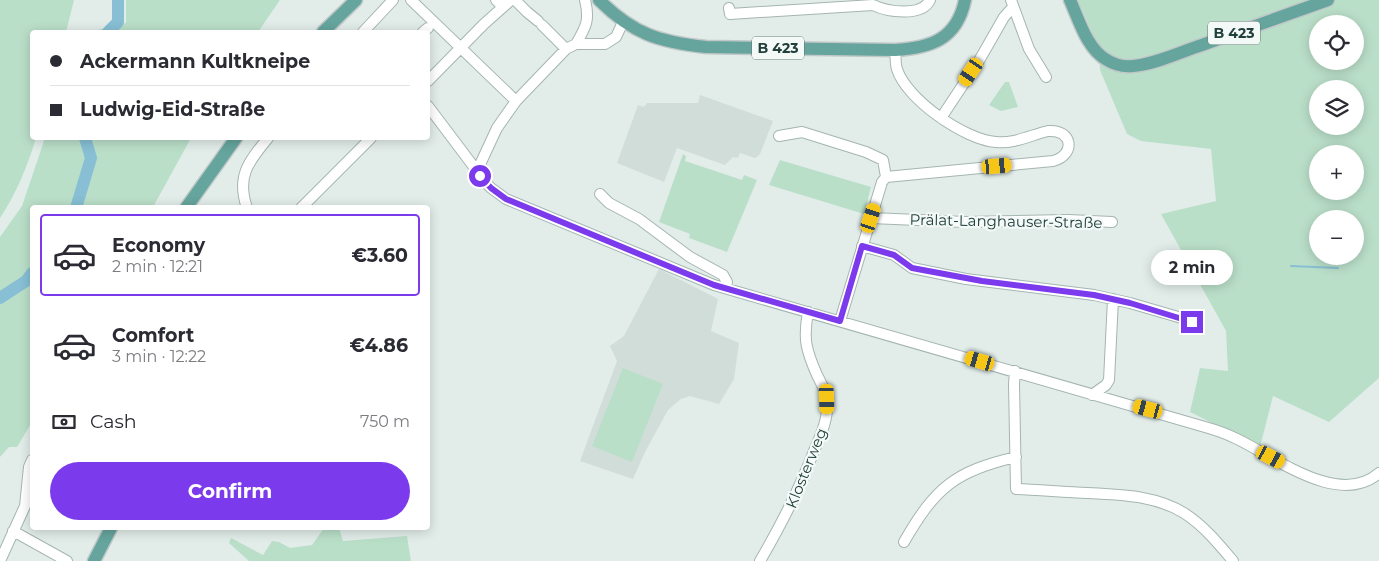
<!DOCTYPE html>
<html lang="en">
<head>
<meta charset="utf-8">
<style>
	body { margin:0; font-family:Montserrat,sans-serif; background:#f7f7f7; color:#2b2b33; height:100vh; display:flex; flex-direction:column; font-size:19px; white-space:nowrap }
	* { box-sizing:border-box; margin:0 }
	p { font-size:16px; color:#7c7c81 }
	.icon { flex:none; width:28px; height:28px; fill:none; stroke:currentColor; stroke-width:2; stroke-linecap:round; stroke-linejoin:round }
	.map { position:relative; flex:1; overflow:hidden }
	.sheet { position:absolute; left:30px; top:205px; width:400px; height:325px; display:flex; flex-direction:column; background:#fff; border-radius:5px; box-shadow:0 2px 12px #0003 }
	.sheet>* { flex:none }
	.hud { position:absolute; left:30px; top:30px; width:400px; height:110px; border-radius:5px; box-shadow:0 2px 12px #0003; display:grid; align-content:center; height:110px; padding:0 20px; background:#fff }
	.buttons { position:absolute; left:1309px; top:15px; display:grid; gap:10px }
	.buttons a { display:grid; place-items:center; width:55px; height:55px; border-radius:50%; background:#fff; box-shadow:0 2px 12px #0003; font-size:25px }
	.end { position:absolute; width:22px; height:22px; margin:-11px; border:6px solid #7c3aed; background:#fff; box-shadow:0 0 0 2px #fff }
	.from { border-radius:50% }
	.bubble { position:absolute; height:35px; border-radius:18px; background:#fff; box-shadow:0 2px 12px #0003; font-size:16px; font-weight:700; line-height:35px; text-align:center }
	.car { position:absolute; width:15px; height:30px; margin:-15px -8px; border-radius:6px; box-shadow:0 0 4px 1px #0007; background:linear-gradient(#f5c518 24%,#345 0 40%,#f5c518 0 76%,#345 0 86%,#f5c518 0) }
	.hud b { display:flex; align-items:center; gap:18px; height:48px; font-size:19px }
	.hud b+b { border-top:1px solid #e1e1e2 }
	.hud i { width:12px; height:12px; background:#2b2b33 }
	ul { padding:9px 0 0; list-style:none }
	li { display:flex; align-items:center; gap:15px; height:82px; margin:0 10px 8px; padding:0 10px; border:2px solid transparent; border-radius:5px }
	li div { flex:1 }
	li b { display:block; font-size:19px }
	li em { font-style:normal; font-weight:700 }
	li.active { border-color:#7c3aed }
	li>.icon { width:45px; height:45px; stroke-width:1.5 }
	.pay { display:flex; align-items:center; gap:12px; height:55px; padding:0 20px; font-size:19px }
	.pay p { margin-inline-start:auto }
	.primary-button { display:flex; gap:10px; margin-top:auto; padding:10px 20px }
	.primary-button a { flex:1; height:58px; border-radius:30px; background:#7c3aed; color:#fff; font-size:20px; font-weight:700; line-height:58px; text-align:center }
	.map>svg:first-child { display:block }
	.built { fill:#d0ddd9 }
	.green { fill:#badfc9; fill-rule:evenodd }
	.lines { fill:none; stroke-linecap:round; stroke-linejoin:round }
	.stream { stroke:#88bfd5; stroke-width:2 }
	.river { stroke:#88bfd5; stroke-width:12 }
	.minor-casing { stroke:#a4b5b2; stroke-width:12 }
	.major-casing { stroke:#c1c9c8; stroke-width:15 }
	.minor { stroke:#fff; stroke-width:10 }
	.major { stroke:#65a59d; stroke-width:12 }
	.route { stroke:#7c3aed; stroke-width:6 }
	.labels { text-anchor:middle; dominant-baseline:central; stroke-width:4.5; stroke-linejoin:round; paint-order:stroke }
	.shield { fill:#f3f9f7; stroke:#607773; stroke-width:1 }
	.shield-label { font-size:14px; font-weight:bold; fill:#213f3b }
	.street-label { font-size:15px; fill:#213f3b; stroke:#f3f9f7 }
</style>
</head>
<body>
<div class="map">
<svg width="1379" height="561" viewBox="0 0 1379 561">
	<rect width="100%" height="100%" fill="#e2edea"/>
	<path class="built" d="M 700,95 L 773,121 L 760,154 L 757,157 L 755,158 L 740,153 L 738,158 L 733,157 L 725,165 L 677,148 L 664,182 L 617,163 L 638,105 L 644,107 L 647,103 L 698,103 Z
		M 659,269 L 718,299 L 711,331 L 739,343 L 734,379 L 719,404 L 690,396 L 681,399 L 668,410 L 645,452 L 633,479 L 580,461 L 617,361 L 610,346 L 624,336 Z"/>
	<path class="green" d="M 0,0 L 74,0 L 66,32 L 32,32 L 32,138 L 36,138 C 28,165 16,194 0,218 Z
		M 126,0 L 280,0 L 258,32 L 89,32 L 126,23 Z
		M 1078,0 L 1379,0 L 1379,378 L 1329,422 L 1273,396 L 1260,447 L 1190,412 L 1200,368 L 1228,371 L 1226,331 L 1161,214 L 1216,201 L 1211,149 L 1141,141 L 1127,134 L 1100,70 L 1099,48 ZM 1318,24 L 1355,24 L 1355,61 L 1318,61 ZM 1318,89 L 1355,89 L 1355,126 L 1318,126 ZM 1318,154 L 1355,154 L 1355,191 L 1318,191 ZM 1318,219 L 1355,219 L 1355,256 L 1318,256 Z
		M 1005,82 L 1009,82 L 1018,107 L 1001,111 L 989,105 Z
		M 45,138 L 191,138 L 153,207 L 32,208 L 32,422 L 17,447 L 9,447 L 0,457 L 0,237 L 22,206 Z
		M 683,154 L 686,156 L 685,161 L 742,180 L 744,175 L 757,180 L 727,252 L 689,238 L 690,234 L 659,222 Z
		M 780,160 L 871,187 L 864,214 L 769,185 Z
		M 623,368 L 663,384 L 632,462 L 592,446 Z
		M 324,528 L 339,528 L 343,541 L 407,536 L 411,561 L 249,561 L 229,543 L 231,538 L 263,555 L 272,541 L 279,542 L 290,548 L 312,545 Z"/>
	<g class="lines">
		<path class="stream" d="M 1291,266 L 1338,268"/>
		<path class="river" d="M 108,32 L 118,22 L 118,0
			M 76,208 L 91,158 L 85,138
			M 0,298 L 26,281 L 32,273"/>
		<g class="minor-casing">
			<path id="minor" d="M 411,0 L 516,101
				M 496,0 L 503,7
				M 515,0 L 527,12 L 538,21
				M 1011,0 L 1029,49 L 1046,77
				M 729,8 L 730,14 L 873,5 C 887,12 922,17 930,0
				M 542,25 L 566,49
				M 363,32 L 393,0
				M 423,32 L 428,28
				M 576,44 C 586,27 590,20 585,0
				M 428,81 L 484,24 L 511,0
				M 428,106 L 477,171 L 483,180 L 491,188 L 506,199 L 714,285 L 1205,427 C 1216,430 1227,434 1237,439 C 1275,457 1339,508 1379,473
				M 941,118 L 980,59 L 1004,17 L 1013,7
				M 779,136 L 802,132 L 866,152 L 883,160 L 886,177
				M 477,171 L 497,128 L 516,101 L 566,49 L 576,44 L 605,44 L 616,37 L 623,22
				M 600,194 L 609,203 L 639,219 L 690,257 L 723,275 L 727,282 L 726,288
				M 247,208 C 236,176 249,161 268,138
				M 301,208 L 371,138
				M 871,218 L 965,222 L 1068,220 L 1112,222
				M 862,246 L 894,255 L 912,268 L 966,279 L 1094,295 L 1130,303 L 1192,321
				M 840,321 L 882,182 L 886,177 L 1053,161 C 1076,155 1073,129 1048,131 C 1031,135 1014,144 996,142 C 965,140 906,99 897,69 C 895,63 896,56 895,50
				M 1015,371 L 1014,384 L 1016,489 C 1040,490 1064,492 1088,493 C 1121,495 1155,495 1184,513 C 1204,526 1218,543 1233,561
				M 1092,395 L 1106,385 L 1109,380 L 1113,299
				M 13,531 L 67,561
				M 904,542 C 935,488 955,471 1016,457
				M 0,561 L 25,506 L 29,467 L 32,460
				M 760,561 C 781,525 799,490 814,451 C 821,435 829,417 827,400 C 826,391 821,383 817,375 C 806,350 803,339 808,312"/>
		</g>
		<g class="major-casing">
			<path id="major" d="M 599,0 C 633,34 659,42 706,47 L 895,50 C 931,48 957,39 965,0
				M 1070,0 C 1079,20 1087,49 1107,60 C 1115,65 1124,67 1133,66 C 1156,64 1180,52 1202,45 C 1244,30 1286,15 1328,0
				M 323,32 L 356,0
				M 186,208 L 236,138
				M 94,561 L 111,528"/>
		</g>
		<use href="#minor" class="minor"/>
		<use href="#major" class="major"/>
	</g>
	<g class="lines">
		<path class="route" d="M 480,176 L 491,188 L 506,199 L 714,285 L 840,321 L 862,246 L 894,255 L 912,268 L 982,281 L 1094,295 L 1130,303 L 1192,322"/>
	</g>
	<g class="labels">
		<g class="shield">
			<rect x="1208" y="21.5" width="52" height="23" rx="4"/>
			<rect x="752" y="36.5" width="52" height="23" rx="4"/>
		</g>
		<g class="shield-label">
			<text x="1234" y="33">B 423</text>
			<text x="778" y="48">B 423</text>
		</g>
		<g class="street-label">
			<text transform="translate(1006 221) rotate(1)">Prälat-Langhauser-Straße</text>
			<text transform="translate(806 468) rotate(-68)">Klosterweg</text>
		</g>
	</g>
</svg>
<div class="buttons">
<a><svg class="icon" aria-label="locate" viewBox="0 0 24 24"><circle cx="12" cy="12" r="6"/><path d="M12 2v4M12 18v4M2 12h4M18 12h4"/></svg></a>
<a><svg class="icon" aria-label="layers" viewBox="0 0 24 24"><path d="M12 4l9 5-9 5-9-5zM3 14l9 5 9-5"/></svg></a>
<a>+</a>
<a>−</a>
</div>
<i class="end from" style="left:480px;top:176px"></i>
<i class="end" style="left:1192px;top:322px"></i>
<div class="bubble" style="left:1151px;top:250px;width:82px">2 min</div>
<i class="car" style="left:971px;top:72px;rotate:214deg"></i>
<i class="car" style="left:997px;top:166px;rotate:85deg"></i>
<i class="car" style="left:871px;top:218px;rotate:18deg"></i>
<i class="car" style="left:980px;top:361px;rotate:286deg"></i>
<i class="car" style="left:827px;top:399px;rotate:178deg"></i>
<i class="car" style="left:1148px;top:409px;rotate:285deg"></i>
<i class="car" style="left:1271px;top:457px;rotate:118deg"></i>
<div class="hud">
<b><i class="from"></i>Ackermann Kultkneipe</b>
<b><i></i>Ludwig-Eid-Straße</b>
</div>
<section class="sheet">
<ul>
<li class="active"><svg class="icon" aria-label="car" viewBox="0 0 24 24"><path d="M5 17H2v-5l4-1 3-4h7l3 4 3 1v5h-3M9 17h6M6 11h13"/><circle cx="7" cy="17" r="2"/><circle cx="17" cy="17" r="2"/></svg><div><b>Economy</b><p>2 min · 12:21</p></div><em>€3.60</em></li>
<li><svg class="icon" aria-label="car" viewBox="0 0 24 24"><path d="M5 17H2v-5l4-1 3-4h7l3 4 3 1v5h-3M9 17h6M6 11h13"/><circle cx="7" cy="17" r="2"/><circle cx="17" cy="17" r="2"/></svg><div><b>Comfort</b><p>3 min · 12:22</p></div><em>€4.86</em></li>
</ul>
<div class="pay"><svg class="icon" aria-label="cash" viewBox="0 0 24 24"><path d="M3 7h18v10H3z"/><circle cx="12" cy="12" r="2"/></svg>Cash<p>750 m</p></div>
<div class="primary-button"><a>Confirm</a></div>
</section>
</div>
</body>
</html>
